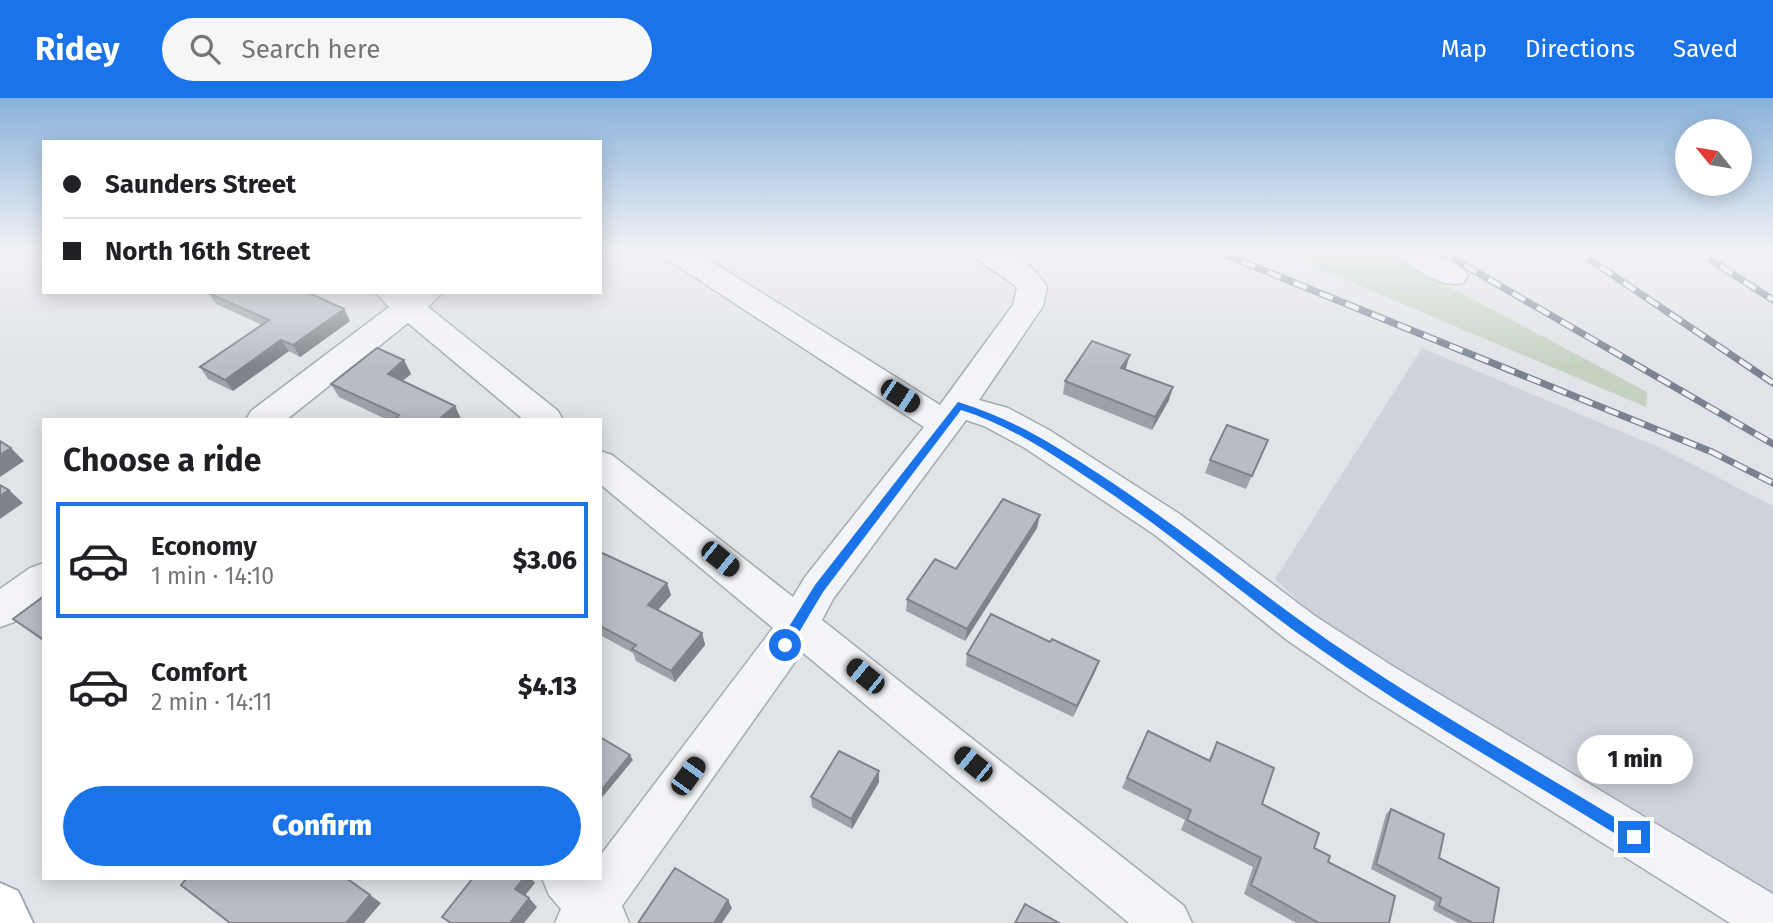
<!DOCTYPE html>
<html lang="en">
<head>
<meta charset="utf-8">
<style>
	body { margin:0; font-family:"Fira Sans",sans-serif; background:#f6f6f6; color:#202124; height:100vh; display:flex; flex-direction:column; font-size:26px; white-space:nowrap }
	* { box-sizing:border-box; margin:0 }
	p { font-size:23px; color:#757577 }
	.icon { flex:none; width:38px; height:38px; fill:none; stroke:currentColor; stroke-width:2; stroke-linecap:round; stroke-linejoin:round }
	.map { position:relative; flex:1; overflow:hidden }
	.drawer { position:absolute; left:42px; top:320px; width:560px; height:462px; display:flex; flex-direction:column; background:#fff; border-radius:0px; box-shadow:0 4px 18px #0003 }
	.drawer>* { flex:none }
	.guide { position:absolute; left:42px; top:42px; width:560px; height:154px; border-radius:0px; box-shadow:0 4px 18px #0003; display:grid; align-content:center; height:154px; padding:0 21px; background:#fff }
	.needle { width:46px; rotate:300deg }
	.tools { position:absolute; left:1675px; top:21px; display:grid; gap:14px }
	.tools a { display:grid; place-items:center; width:77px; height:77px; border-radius:50%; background:#fff; box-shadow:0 4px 18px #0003; font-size:35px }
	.end { position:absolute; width:32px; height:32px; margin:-16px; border:9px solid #1a73e8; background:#fff; box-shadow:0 0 0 4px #fff }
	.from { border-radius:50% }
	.bubble { position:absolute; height:49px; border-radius:24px; background:#fff; box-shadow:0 4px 18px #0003; font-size:23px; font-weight:800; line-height:49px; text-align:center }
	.car { position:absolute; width:21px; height:42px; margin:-21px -10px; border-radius:9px; box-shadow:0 0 5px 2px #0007; background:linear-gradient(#222 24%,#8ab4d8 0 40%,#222 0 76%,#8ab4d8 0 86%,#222 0) }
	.guide b { display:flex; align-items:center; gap:24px; height:66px; font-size:26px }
	.guide b+b { border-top:2px solid #e0e0e0 }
	.guide i { width:18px; height:18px; background:#202124 }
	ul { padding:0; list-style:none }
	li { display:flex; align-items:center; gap:21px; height:116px; margin:0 14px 10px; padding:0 7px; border:4px solid transparent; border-radius:0px }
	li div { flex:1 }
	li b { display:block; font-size:26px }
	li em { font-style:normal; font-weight:800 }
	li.on { border-color:#1a73e8 }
	li>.icon { width:63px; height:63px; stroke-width:1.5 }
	h2 { padding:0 21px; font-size:32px; line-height:84px }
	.button { display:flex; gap:14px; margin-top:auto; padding:14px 21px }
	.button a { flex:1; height:80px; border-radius:42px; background:#1a73e8; color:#fff; font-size:28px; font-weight:800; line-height:80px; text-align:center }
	header { display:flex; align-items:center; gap:42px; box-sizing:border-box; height:98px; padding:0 35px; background:#1a73e8; color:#fff }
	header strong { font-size:33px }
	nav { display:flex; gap:38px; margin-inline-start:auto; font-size:24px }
	.search { width:490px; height:63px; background:#f6f6f6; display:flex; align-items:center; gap:18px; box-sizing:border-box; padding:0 24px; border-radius:38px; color:#757577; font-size:26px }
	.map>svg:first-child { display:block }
	.built { fill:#ced2da }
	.green { fill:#c5d2c1 }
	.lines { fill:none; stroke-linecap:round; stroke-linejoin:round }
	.minor-casing { stroke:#a5aab2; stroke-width:3 }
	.major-casing { stroke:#9fa7b3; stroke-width:4 }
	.minor { fill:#f2f4f7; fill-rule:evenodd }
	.major { fill:#fff; fill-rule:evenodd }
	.rail-casing { stroke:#7a8291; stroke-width:7 }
	.rail { stroke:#eff2f6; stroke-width:4.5; stroke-dasharray:14; stroke-linecap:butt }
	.wall { fill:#9da2a9 }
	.shaded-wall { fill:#80848a }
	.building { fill:#b7bcc5; stroke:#80848a; stroke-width:2 }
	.route { fill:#1a73e8 }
</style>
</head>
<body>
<header>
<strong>Ridey</strong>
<div class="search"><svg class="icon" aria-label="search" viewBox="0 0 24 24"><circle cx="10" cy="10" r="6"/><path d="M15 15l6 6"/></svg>Search here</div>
<nav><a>Map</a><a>Directions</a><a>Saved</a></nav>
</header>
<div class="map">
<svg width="1773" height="825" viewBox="0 0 1773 825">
	<rect width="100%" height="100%" fill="#e0e3e8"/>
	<path class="built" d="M 1422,250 L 1663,351 L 1773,408 L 1773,799 L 1326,528 L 1275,481 Z"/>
	<path class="green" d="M 1278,153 L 1382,153 L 1647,294 L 1646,309 Z"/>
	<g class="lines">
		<g class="minor-casing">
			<path id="minor" d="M 660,153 L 695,153 L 940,307 L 1013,207 L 1017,190 C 1003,175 980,168 970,153 C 1007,153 1025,155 1047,189 L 1043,208 L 979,302 L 1008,310 L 1049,332 L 1181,417 L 1315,518 L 1394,569 L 1773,796 L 1773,825 L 1730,825 L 1364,595 L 1287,542 L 1155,437 L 1025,350 L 984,328 L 966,322 L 833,501 L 822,522 L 1184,808 L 1192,825 L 1129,825 L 802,554 L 622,808 L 629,825 L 555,825 L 561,811 L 549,797 L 542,780 L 600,780 L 600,758 L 773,530 L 600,386 L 600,353 L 612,357 L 793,499 L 805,479 L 924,329 L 664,159 Z
				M 1392,153 C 1418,153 1452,153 1468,178 L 1463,185 C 1440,191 1416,170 1396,159 Z
				M 375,194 L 443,194 L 428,209 L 558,313 L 563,322 L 524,322 L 408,225 L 286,322 L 246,322 L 251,313 L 389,209 Z
				M 44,465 L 44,502 L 14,524 L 0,529 L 0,491 L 30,470 Z"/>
		</g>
		<g class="major-casing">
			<path id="major" d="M 0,785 L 18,793 L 33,825 L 0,825 Z"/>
		</g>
		<use href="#minor" class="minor"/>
		<use href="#major" class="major"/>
		<g class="rail-casing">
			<path id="rail" d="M 1216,153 L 1712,354 L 1773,385
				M 1440,153 L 1773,346
				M 1577,153 L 1773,285
				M 1697,153 L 1773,202"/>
		</g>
		<use href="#rail" class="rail"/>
	</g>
	<path class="wall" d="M 208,195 L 344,211 L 350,223 L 300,259 L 289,253 L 233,293 L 208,281 L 200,269 L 262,227 L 216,206 Z
		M 404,262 L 411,276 L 402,283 L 455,308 L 461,321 L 460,322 L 388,322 L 339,299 L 331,286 Z
		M 1126,270 L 1126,271 L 1169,302 L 1152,332 L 1063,296 L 1065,283 Z
		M 1268,342 L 1246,391 L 1205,375 L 1210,362 Z
		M 1037,430 L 965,543 L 906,513 L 907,501 L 956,471 Z
		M 600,454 L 667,485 L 671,497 L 658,512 L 702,535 L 705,547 L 675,584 L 636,563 L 633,555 L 600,537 Z
		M 44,498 L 44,544 L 13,521 Z
		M 1050,544 L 1099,563 L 1095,574 L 1073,619 L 966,568 L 967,556 Z
		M 1148,633 L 1208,663 L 1217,644 L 1262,706 L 1328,764 L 1389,825 L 1296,825 L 1244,796 L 1253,769 L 1181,732 L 1185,722 L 1122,690 Z
		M 879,673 L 879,684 L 852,731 L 812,709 L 811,699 Z
		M 1391,711 L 1439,760 L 1493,825 L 1458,825 L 1433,812 L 1435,804 L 1371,771 L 1386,716 Z"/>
	<path class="shaded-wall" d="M 344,211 L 350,223 L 300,259 L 293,247 Z
		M 281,242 L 289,253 L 233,293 L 225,282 Z
		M 1130,257 L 1126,270 L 1118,283 L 1121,270 Z
		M 404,262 L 411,276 L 395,289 L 388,276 Z
		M 1173,289 L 1169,302 L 1152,332 L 1155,319 Z
		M 455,308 L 461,321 L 460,322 L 438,322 Z
		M 11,350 L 24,363 L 0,379 L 0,357 Z
		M 9,392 L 23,405 L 0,421 L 0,398 Z
		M 1040,417 L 1037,430 L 965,543 L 967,531 Z
		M 667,485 L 671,497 L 652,519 L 648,507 Z
		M 702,535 L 705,547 L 675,584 L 671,573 Z
		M 1099,563 L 1095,574 L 1073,619 L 1077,608 Z
		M 630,657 L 633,662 L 600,702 L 600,694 Z
		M 879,673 L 879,684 L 852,731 L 851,721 Z
		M 524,780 L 531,780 L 535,785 L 523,800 L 515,791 Z
		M 370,797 L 381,805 L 364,825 L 346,825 Z
		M 529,800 L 537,809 L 524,825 L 510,825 Z
		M 728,802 L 732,810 L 722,825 L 714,825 Z"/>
	<path class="building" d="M 307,194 L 344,211 L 293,247 L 281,242 L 225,282 L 200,269 L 269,222 L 208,195 Z
		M 1092,243 L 1130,257 L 1121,270 L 1173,289 L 1155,319 L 1065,283 Z
		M 377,250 L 404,262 L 388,276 L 455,308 L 438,322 L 394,322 L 399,317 L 331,286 Z
		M 1227,327 L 1268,342 L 1252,378 L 1210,362 Z
		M 0,343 L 11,350 L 0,357 Z
		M 0,387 L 9,392 L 0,398 Z
		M 1003,401 L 1040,417 L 967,531 L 907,501 L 935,461 L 956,471 Z
		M 600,454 L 667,485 L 648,507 L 702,535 L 671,573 L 632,551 L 636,547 L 600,528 Z
		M 44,498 L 44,542 L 13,521 Z
		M 991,516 L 1050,544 L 1052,541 L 1099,563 L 1077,608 L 967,556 Z
		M 1148,633 L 1210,663 L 1217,644 L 1274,670 L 1262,706 L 1319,735 L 1314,750 L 1330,758 L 1328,764 L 1395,798 L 1389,825 L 1319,825 L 1251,787 L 1261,760 L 1187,722 L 1191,712 L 1127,680 Z
		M 600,639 L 630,657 L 600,694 Z
		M 839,653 L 879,673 L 851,721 L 811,699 Z
		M 1391,711 L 1444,736 L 1439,760 L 1499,790 L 1493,825 L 1473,825 L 1439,808 L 1441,800 L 1376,766 Z
		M 675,770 L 728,802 L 714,825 L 638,825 Z
		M 187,780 L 346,780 L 370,797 L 346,825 L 230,825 L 181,787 Z
		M 473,780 L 524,780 L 515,791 L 529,800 L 510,825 L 451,825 L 442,819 Z
		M 1025,806 L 1059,825 L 1015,825 Z"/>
	<linearGradient id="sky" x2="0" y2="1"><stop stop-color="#89b2db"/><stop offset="0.57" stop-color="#f1f2f5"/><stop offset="1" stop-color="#f1f2f5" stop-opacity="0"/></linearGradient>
	<rect width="1773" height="269" fill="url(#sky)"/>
	<path class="route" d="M 958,304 C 1011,320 1053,346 1099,376 C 1171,423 1236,476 1305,526 C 1411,602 1528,666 1639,734 L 1639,744 L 1629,744 C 1518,675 1402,611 1296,534 C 1227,483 1162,429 1091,382 C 1049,354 1009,327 961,312 L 823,494 L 789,551 L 780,551 L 780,543 L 815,487 Z"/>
</svg>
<div class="tools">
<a><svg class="needle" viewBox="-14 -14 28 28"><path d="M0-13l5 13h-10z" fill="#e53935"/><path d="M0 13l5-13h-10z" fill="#757577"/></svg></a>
</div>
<i class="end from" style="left:785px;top:547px"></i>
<i class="end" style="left:1634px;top:739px"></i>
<div class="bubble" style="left:1577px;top:637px;width:116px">1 min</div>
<i class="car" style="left:900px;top:298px;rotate:123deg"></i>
<i class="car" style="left:720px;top:461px;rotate:129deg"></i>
<i class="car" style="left:865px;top:578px;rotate:309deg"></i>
<i class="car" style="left:973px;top:666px;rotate:309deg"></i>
<i class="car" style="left:688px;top:678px;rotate:36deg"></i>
<div class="guide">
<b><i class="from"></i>Saunders Street</b>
<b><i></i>North 16th Street</b>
</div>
<section class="drawer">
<h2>Choose a ride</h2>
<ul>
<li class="on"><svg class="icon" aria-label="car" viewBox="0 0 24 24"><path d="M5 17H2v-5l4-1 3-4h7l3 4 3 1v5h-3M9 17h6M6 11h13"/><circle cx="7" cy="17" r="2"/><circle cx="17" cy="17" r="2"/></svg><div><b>Economy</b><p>1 min · 14:10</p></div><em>$3.06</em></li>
<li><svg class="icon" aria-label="car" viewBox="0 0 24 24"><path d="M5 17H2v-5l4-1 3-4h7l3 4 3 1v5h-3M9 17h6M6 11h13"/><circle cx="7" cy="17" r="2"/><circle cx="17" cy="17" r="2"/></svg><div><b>Comfort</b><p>2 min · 14:11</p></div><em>$4.13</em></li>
</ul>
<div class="button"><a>Confirm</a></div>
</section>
</div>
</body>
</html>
